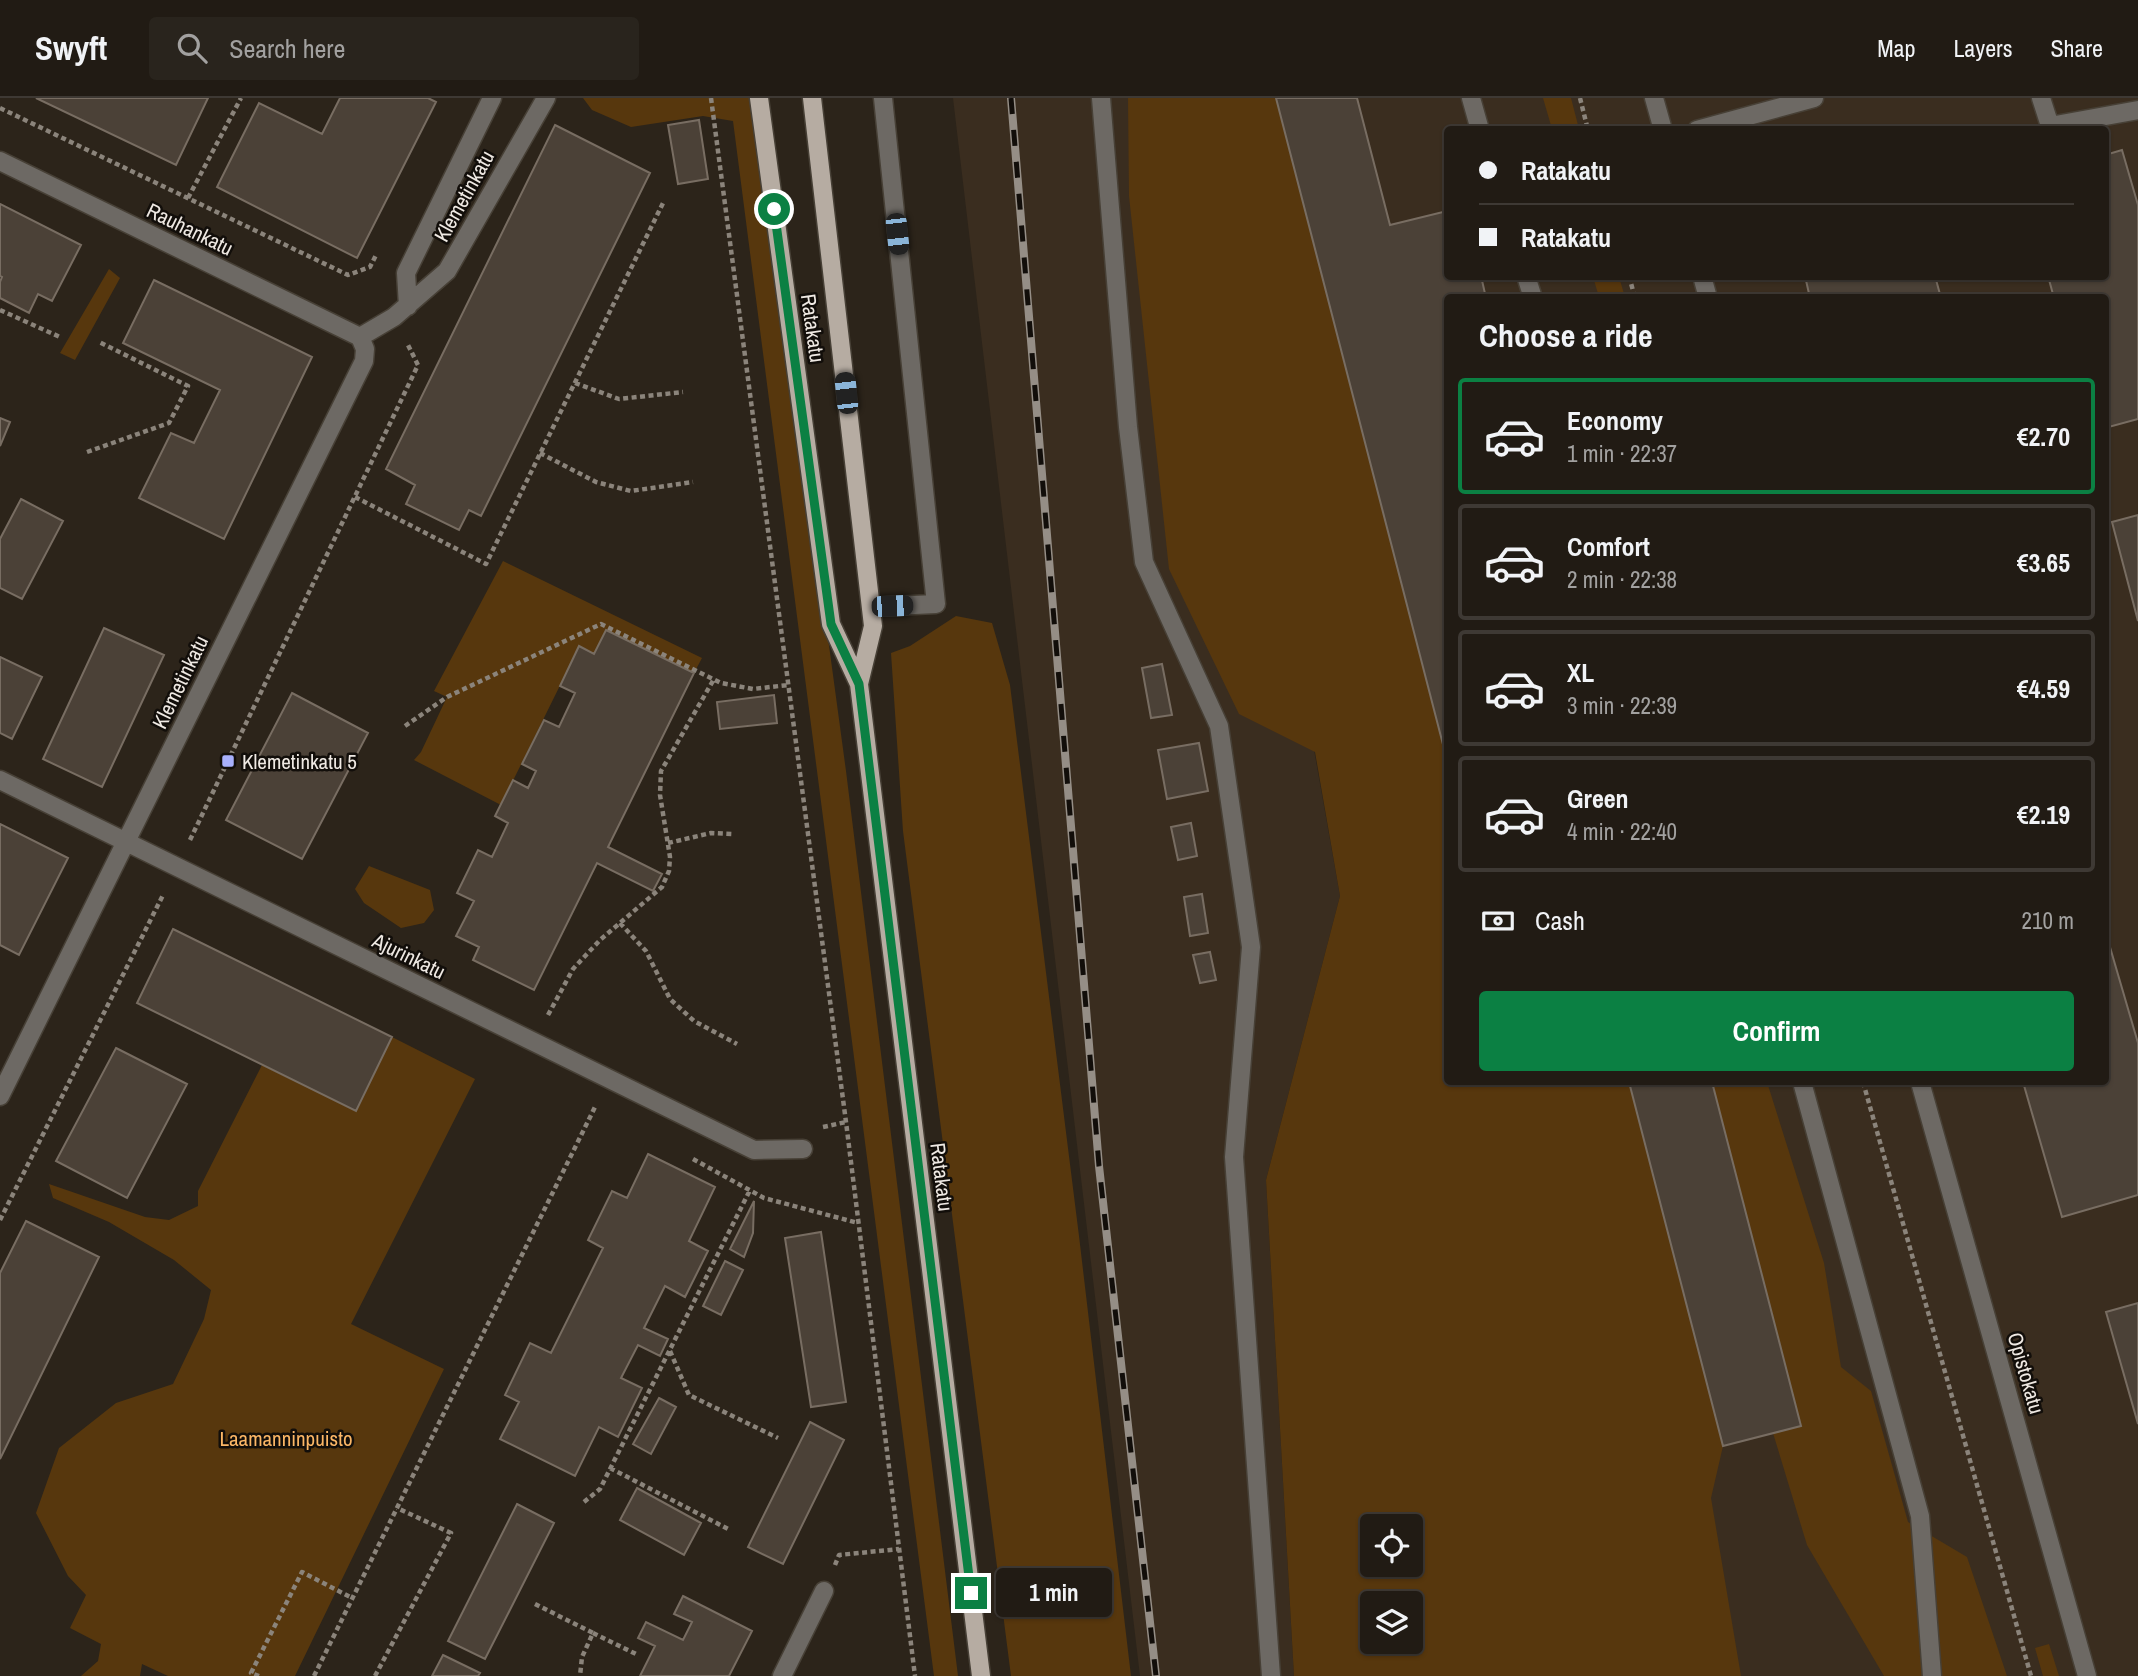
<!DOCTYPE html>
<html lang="en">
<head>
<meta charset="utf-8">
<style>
	body { margin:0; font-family:"Archivo Narrow",sans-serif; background:#29241d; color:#f1f3f6; height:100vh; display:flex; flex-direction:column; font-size:26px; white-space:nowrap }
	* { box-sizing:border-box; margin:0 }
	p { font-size:23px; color:#a2a1a0 }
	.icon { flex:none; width:38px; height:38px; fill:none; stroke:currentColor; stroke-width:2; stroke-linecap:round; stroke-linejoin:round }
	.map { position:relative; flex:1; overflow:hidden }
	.details { position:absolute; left:1444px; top:196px; width:665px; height:791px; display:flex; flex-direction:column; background:#211b14; border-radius:7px; box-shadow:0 2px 5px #0004,0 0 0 2px #3e3934 }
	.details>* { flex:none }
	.guide { position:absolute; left:1444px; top:28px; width:665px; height:154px; border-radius:7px; box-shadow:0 2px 5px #0004,0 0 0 2px #3e3934; display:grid; align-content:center; height:154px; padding:0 35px; background:#211b14 }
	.tools { position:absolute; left:1360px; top:1416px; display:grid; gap:14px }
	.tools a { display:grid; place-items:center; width:63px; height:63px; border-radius:7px; background:#211b14; box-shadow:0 2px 5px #0004,0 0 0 2px #3e3934; font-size:35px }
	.end { position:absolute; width:32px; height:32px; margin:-16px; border:9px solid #0b8043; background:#fff; box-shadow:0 0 0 4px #fff }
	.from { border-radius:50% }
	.bubble { position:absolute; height:49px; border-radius:7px; background:#211b14; box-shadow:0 2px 5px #0004,0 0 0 2px #3e3934; font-size:23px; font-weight:800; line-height:49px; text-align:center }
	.car { position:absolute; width:21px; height:42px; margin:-21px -10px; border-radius:9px; box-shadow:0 0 5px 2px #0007; background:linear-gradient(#222 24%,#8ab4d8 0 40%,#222 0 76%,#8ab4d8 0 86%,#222 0) }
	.guide b { display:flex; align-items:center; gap:24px; height:66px; font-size:26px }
	.guide b+b { border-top:2px solid #3e3934 }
	.guide i { width:18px; height:18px; background:#f1f3f6 }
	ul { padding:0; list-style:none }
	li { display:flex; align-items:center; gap:21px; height:116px; margin:0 14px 10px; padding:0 21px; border:4px solid #3e3934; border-radius:7px }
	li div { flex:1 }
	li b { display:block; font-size:26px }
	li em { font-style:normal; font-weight:800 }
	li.current { border-color:#0b8043 }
	li>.icon { width:63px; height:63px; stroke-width:1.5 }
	h2 { padding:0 35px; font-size:32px; line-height:84px }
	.pay { display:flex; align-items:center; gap:18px; height:77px; padding:0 35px; font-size:26px }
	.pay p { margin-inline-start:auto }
	.cta { display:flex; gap:14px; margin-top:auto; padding:14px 35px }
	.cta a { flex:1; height:80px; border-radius:7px; background:#0b8043; color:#fff; font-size:28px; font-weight:800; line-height:80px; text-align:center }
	header { display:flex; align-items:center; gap:42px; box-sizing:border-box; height:98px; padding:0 35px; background:#211b14; border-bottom:2px solid #3e3934 }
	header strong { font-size:33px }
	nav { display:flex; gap:38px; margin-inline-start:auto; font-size:24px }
	.search { width:490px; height:63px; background:#29241d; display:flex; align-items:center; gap:18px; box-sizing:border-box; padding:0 24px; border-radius:7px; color:#a2a1a0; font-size:26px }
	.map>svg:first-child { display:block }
	.built { fill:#3a2d1f; fill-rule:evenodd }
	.green { fill:#57370d; fill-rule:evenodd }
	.building { fill:#4b4137; stroke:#786d62; stroke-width:2 }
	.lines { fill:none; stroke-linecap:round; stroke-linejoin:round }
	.minor-casing { stroke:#474036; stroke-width:21 }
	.major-casing { stroke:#474036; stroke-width:21 }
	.path { stroke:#8b847b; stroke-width:4.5; stroke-dasharray:5 3.5; stroke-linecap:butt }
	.minor { stroke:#6d6964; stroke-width:18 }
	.major { stroke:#b6aca2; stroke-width:18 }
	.rail-casing { stroke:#958e86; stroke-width:8 }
	.rail { stroke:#120e0a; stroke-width:5; stroke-dasharray:16; stroke-linecap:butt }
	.route { stroke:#0b8043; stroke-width:9 }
	.poi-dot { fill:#a8b0fc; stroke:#120e0a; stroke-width:2.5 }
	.labels { text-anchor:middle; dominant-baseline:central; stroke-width:5; stroke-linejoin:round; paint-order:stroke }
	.street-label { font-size:21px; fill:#efe9e3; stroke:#120e0a }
	.poi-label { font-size:21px; fill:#efe9e3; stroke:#120e0a; text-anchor:start }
	.park-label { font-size:21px; fill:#fcb766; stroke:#120e0a }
</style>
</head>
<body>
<header>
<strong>Swyft</strong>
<div class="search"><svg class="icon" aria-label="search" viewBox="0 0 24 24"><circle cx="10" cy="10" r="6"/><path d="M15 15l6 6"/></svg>Search here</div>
<nav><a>Map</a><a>Layers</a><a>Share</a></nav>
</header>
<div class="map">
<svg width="2138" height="1578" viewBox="0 0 2138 1578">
	<rect width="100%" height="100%" fill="#2c241a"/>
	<path class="built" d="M 953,0 L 1198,0 L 1340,798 L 1266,1082 L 1294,1578 L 1140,1578 Z
		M 1262,0 L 2138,0 L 2138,1578 L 1725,1578 L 1550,984 L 2105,984 L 2105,200 L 1447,200 L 1447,632 ZM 1447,32 L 2105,32 L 2105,178 L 1447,178 Z"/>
	<path class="green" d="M 583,0 L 749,0 L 758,23 L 846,673 L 958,1578 L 934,1578 L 733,23 L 703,18 L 631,29 L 592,12 Z
		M 1128,0 L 1276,0 L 1447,662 L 1447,984 L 1629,984 L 1723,1348 L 1711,1400 L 1741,1578 L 1294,1578 L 1266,1082 L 1340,798 L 1315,654 L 1239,616 L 1169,471 L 1129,98 ZM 1372,1428 L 1410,1428 L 1410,1466 L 1372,1466 ZM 1372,1505 L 1410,1505 L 1410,1544 L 1372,1544 Z
		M 1543,0 L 1571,0 L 1579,31 L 1552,31 Z
		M 109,171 L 120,180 L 75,262 L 60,255 Z
		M 1593,179 L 1619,179 L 1625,199 L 1599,199 Z
		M 503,463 L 702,560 L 694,575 L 606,532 L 594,556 L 579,549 L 501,707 L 414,662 L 421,654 L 447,599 L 434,593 Z
		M 956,518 L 992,525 L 1010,587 L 1079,1138 L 1131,1578 L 1011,1578 L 903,733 L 891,555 L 910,548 Z
		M 369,768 L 430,792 L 434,812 L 424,825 L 401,830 L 364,805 L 355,791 Z
		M 392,939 L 475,981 L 351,1226 L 444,1271 L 295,1578 L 168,1578 L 142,1566 L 140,1578 L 81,1578 L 98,1563 L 101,1546 L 70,1530 L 86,1497 L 68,1478 L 36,1415 L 59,1350 L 116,1305 L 173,1286 L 204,1221 L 211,1192 L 174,1162 L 109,1124 L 53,1100 L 49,1086 L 145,1119 L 169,1122 L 198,1108 L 198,1093 L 262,967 L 356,1013 Z
		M 1712,984 L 1767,984 L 1824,1165 L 1841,1269 L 1871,1293 L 1908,1424 L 1967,1459 L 2007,1578 L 1884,1578 L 1807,1447 L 1773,1335 L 1801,1327 Z
		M 2049,1546 L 2059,1578 L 2043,1578 L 2035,1550 Z"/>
	<path class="building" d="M 36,0 L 208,0 L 176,67 Z
		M 340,0 L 428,0 L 436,4 L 357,160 L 217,89 L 259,5 L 322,36 Z
		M 1276,0 L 1357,0 L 1390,127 L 1447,113 L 1447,178 L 1481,178 L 1486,200 L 1447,200 L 1447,662 Z
		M 699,22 L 708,81 L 678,86 L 668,27 Z
		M 555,27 L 650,75 L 481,418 L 469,412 L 459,432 L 406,406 L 415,387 L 386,371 Z
		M 2122,52 L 2138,107 L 2138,321 L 2105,330 L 2105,200 L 2054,200 L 2048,178 L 2105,178 L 2105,57 Z
		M 0,106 L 81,147 L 52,203 L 38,196 L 29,215 L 0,200 L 0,184 L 2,179 L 0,178 Z
		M 1805,178 L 1935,178 L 1941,200 L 1810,200 Z
		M 154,182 L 312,259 L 224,441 L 139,400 L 171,335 L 194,345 L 220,292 L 123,245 Z
		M 0,320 L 10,324 L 0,348 Z
		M 21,401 L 63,423 L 22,501 L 0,490 L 0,441 Z
		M 2138,417 L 2138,523 L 2112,424 Z
		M 104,530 L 164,557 L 102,689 L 43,661 Z
		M 606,532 L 694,575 L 608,749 L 662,776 L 653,793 L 597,765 L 534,892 L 473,862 L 479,849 L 456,838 L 474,803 L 457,795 L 478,752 L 492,759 L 508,725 L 495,718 L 513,682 L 528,690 L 536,673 L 522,666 L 544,622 L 559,629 L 575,595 L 560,588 L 579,548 L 594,556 Z
		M 0,559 L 42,579 L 12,641 L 0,635 Z
		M 1162,566 L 1172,617 L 1151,620 L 1142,570 Z
		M 292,595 L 368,635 L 302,761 L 226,722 Z
		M 774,597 L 777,625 L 720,631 L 717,604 Z
		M 1199,645 L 1208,693 L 1167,701 L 1158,652 Z
		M 1191,725 L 1197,758 L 1178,762 L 1171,729 Z
		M 0,726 L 68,760 L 19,857 L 0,847 Z
		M 1202,796 L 1208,835 L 1190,838 L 1184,799 Z
		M 173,831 L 392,939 L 356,1013 L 137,905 Z
		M 2105,832 L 2138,945 L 2138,1097 L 2062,1119 L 2023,984 L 2105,984 Z
		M 1210,854 L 1216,882 L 1200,885 L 1193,857 Z
		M 116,950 L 187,986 L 127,1100 L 56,1063 Z
		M 1629,984 L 1712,984 L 1801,1328 L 1723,1348 Z
		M 648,1056 L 715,1089 L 689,1143 L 708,1153 L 685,1199 L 665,1188 L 644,1230 L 668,1241 L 660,1258 L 638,1247 L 621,1280 L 642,1290 L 618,1339 L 599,1329 L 575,1378 L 500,1341 L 519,1304 L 505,1297 L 530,1245 L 551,1255 L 603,1150 L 588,1142 L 612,1093 L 627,1100 Z
		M 754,1103 L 753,1135 L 744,1159 L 730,1151 Z
		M 26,1123 L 99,1159 L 0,1361 L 0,1175 Z
		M 821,1134 L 846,1304 L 811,1309 L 785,1140 Z
		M 725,1163 L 743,1172 L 721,1217 L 703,1208 Z
		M 2138,1205 L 2138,1326 L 2106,1214 Z
		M 659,1300 L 676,1309 L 651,1356 L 633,1346 Z
		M 810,1324 L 844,1342 L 783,1466 L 748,1449 Z
		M 637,1390 L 701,1425 L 684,1457 L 620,1422 Z
		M 517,1406 L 554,1425 L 485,1561 L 448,1543 Z
		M 683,1498 L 752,1533 L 729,1578 L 640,1578 L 655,1548 L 638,1540 L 646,1524 L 683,1542 L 692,1524 L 674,1516 Z
		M 443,1557 L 480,1575 L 478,1578 L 432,1578 Z"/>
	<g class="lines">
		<g class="minor-casing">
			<path id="minor" d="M 1101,0 L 1128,329 L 1144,464 L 1219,628 L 1251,849 L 1234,1059 L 1271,1578
				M 1471,0 L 1480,32
				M 1654,0 L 1663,32
				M 2041,0 L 2050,28 L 2138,12
				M 1697,32 L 1814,0
				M 0,63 L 360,239
				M 1526,178 L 1533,200
				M 1702,178 L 1708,200
				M 408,208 L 406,175 L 492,0
				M 360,239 L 394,219 L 447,173 L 546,0
				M 871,509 L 936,506 L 883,0
				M 0,682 L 754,1052 L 803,1051
				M 1802,984 L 1920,1418 L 1932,1578
				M 1920,984 L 2087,1578
				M 0,998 L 364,263 L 365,251 L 360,239
				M 782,1578 L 824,1493"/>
		</g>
		<g class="major-casing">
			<path id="major" d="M 759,0 L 831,526 L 859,586 L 981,1578
				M 812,0 L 873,528 L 859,586"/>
		</g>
		<path class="path" d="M 711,0 L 846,1024 L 915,1578
			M 1580,0 L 1588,32
			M 0,10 L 348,177 L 370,169 L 376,157
			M 188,100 L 241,0
			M 1629,178 L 1635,200
			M 0,212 L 60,239
			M 575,285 L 619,301 L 683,294
			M 87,354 L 169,325 L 188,288 L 99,244
			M 540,355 L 596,384 L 631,393 L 693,384
			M 355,399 L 486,466 L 663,105
			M 405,628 L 447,599 L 601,526 L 721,585 L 753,591 L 788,587
			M 190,742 L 418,267 L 407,245
			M 668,745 L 711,735 L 732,736
			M 620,825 L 646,853 L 670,901 L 694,923 L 737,946
			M 548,917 L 573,871 L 600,842 L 662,789 L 669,773 L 670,759 L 660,697 L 661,673 L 714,581
			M 1863,984 L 2031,1578
			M 823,1029 L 846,1024
			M 693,1061 L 764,1100 L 858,1125
			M 0,1122 L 163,797
			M 670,1253 L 689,1297 L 778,1340
			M 610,1370 L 730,1432
			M 584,1404 L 600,1391 L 750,1092
			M 835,1467 L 839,1457 L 899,1451
			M 535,1506 L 593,1535 L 582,1559 L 580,1578
			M 593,1535 L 636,1556
			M 259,1578 L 251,1575 L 302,1474 L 352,1500
			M 314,1578 L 596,1007
			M 375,1578 L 451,1435 L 397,1410"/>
		<use href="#minor" class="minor"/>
		<use href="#major" class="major"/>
		<g class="rail-casing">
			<path id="rail" d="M 1011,0 L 1099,1068 L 1156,1578"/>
		</g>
		<use href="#rail" class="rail"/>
	</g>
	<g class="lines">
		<path class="route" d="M 774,111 L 831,526 L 859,586 L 971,1495"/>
	</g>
	<rect class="poi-dot" x="221" y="656" width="14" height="14" rx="3.5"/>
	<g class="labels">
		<g class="street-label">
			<text transform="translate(464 98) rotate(-61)">Klemetinkatu</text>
			<text transform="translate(190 131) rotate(26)">Rauhankatu</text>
			<text transform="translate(813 230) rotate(82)">Ratakatu</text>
			<text transform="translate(180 584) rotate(-64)">Klemetinkatu</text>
			<text transform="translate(409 858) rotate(26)">Ajurinkatu</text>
			<text transform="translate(942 1079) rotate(83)">Ratakatu</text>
			<text transform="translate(2026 1275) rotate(74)">Opistokatu</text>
		</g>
		<g class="poi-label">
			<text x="242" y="663">Klemetinkatu 5</text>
		</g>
		<g class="park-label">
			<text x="286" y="1340">Laamanninpuisto</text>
		</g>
	</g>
</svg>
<div class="tools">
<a><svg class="icon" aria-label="locate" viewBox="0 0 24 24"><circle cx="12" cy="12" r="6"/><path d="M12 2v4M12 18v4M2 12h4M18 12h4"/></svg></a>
<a><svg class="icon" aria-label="layers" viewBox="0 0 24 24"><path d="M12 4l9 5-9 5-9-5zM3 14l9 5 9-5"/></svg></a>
</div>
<i class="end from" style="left:774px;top:111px"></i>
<i class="end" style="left:971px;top:1495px"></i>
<div class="bubble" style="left:996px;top:1470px;width:116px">1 min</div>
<i class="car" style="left:897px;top:136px;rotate:174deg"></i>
<i class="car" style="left:846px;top:295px;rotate:354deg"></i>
<i class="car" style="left:892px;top:508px;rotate:88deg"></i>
<div class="guide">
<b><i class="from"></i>Ratakatu</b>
<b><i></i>Ratakatu</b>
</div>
<section class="details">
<h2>Choose a ride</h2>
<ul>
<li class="current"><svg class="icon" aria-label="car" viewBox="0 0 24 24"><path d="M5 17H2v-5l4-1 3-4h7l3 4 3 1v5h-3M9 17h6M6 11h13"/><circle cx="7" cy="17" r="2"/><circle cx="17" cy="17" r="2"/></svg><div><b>Economy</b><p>1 min · 22:37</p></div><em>€2.70</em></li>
<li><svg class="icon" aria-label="car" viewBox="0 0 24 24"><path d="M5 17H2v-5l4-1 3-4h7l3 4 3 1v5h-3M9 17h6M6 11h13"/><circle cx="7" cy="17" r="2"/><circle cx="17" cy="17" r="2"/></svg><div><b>Comfort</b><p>2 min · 22:38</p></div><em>€3.65</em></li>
<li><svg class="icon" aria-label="car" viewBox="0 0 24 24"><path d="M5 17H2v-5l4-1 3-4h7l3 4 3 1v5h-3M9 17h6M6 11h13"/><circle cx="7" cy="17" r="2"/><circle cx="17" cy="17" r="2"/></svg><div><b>XL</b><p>3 min · 22:39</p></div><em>€4.59</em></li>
<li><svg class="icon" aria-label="car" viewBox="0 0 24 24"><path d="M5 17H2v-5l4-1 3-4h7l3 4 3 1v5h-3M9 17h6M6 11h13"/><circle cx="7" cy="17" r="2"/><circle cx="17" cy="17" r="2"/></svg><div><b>Green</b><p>4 min · 22:40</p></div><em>€2.19</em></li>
</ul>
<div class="pay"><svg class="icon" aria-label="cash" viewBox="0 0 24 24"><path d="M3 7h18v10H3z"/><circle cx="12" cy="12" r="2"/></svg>Cash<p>210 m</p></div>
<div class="cta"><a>Confirm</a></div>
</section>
</div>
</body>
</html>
